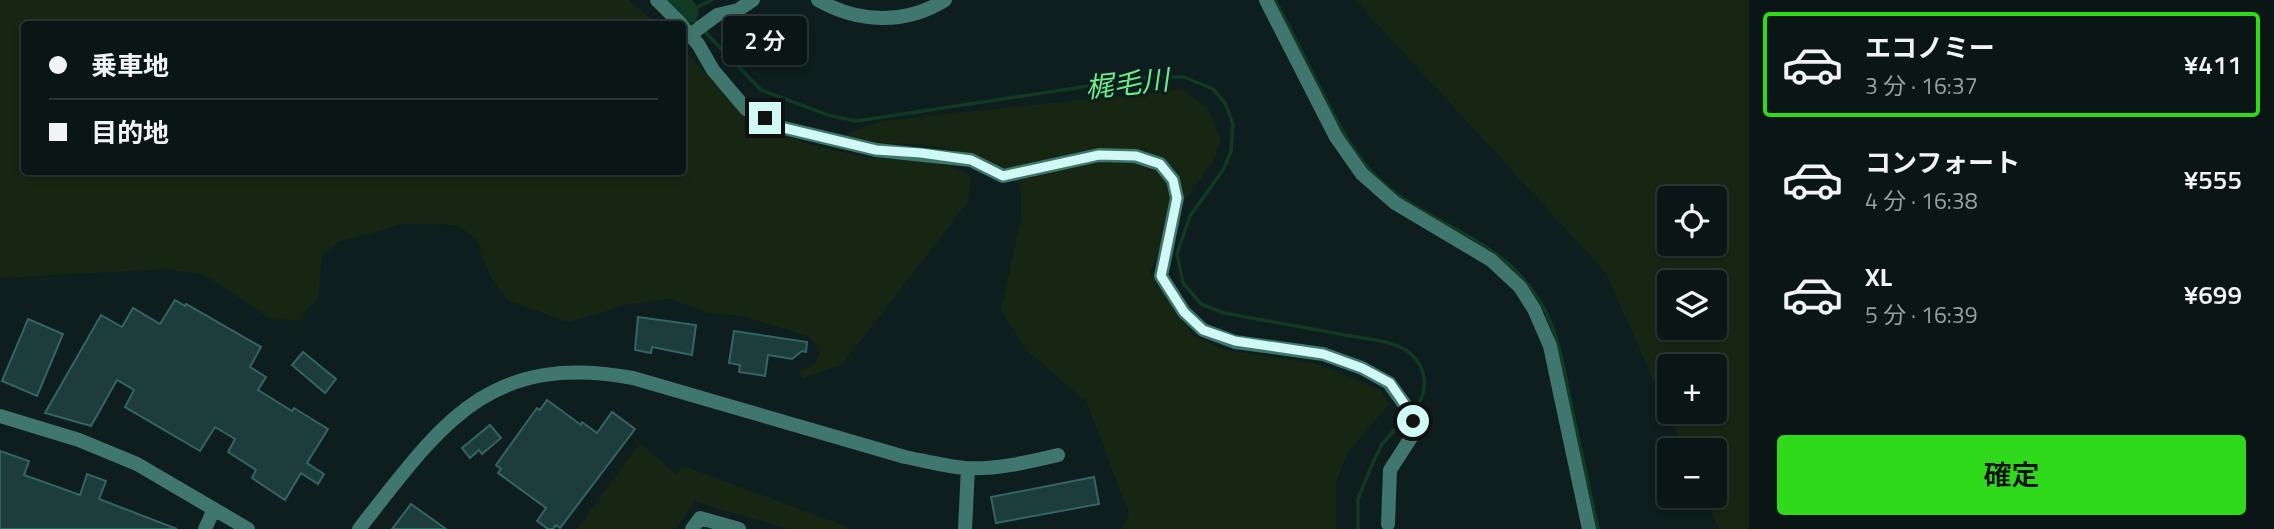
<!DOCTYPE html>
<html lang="ja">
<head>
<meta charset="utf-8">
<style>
	body { margin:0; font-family:"Titillium Web","Noto Sans JP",sans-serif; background:#131f1f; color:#f1f3f6; height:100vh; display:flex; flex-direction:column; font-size:26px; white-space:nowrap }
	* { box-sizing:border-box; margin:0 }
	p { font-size:23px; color:#999fa1 }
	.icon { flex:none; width:38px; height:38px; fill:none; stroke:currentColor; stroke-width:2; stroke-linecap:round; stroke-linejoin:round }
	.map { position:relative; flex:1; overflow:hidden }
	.details { display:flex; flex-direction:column; background:#0a1616; width:525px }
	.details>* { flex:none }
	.guide { position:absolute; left:21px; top:21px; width:665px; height:154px; border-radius:7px; box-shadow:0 4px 10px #0003,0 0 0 2px #2a3535; display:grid; align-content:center; height:154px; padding:0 28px; background:#0a1616 }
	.tools { position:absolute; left:1657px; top:186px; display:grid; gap:14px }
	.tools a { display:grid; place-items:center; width:70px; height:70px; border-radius:7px; background:#0a1616; box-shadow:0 4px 10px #0003,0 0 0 2px #2a3535; font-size:35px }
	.end { position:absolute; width:32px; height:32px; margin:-16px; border:9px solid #d0f9f5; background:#111; box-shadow:0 0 0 4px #111 }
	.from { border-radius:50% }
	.bubble { position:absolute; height:49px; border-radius:7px; background:#0a1616; box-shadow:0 4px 10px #0003,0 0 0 2px #2a3535; font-size:23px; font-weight:600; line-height:49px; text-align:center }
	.guide b { display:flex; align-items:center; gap:24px; height:66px; font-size:26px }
	.guide b+b { border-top:2px solid #2a3535 }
	.guide i { width:18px; height:18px; background:#f1f3f6 }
	ul { padding:12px 0 0; list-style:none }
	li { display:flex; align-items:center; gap:21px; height:105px; margin:0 14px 10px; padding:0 14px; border:4px solid transparent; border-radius:7px }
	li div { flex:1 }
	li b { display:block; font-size:26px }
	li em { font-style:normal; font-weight:600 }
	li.active { border-color:#2fda1b }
	li>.icon { width:63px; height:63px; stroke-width:1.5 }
	.cta { display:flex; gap:14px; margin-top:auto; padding:14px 28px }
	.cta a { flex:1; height:80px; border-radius:7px; background:#2fda1b; color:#111; font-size:28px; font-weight:600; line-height:80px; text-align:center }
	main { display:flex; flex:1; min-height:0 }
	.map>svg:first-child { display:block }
	.green { fill:#172612; fill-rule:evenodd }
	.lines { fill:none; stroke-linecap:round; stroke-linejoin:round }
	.stream { stroke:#103a21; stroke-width:3.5 }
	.river { stroke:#103a21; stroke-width:23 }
	.building { fill:#1d3c3c; stroke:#326564; stroke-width:2 }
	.minor { stroke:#3f766d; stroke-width:14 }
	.route { stroke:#d0f9f5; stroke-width:9 }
	.labels { text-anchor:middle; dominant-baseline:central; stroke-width:6; stroke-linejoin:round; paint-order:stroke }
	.water-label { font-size:28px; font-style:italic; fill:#6bec8c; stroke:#0e1d1d }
</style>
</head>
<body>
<main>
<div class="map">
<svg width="1749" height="529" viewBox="0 0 1749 529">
	<rect width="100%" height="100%" fill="#0e1d1d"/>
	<path class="green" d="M 0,0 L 629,0 L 657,24 L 24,24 L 24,172 L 682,172 L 683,49 L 737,107 L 780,134 L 823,148 L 873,158 L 919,160 L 954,167 L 971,176 L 968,202 L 842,365 L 802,378 L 798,373 L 816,362 L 820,352 L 810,337 L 742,316 L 711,314 L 670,299 L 623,305 L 602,313 L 567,322 L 508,300 L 492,280 L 476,239 L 457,225 L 404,224 L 338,242 L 322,256 L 318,298 L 299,321 L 269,318 L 205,275 L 166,269 L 0,278 Z
		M 1355,0 L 1749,0 L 1749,529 L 1719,529 L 1704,495 L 1715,495 L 1715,450 L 1684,450 L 1606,273 ZM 1670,198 L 1715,198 L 1715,243 L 1670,243 ZM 1670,282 L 1715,282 L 1715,327 L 1670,327 ZM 1670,366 L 1715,366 L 1715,411 L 1670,411 Z
		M 1182,89 L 1208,108 L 1221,140 L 1214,160 L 1180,207 L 1150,272 L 1193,335 L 1225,350 L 1320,364 L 1381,390 L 1389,405 L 1347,454 L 1336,483 L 1336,529 L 1122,529 L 1129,514 L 1087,403 L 1026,350 L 1001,310 L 1021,219 L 1021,186 C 1004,174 984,159 964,153 C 931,141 881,145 845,140 L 846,134 L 882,121 Z
		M 640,443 L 676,474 L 684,466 L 853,529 L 788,529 L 695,502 L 676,529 L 577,529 Z"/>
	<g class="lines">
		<path class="stream" d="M 1275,0 C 1291,30 1306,60 1321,90 C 1338,123 1354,157 1382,182 C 1435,229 1501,236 1541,303 C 1559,334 1564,370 1571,404 C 1580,446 1589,487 1598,529
			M 699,25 L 687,12 L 712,0
			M 704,31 L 761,90 L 828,115 L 856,121 L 1149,77 L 1184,77 L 1213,89 L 1225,103 L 1233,124 L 1231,152 L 1223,170 L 1190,216 L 1177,254 L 1183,283 L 1201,304 L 1224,313 C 1264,320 1305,328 1345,335 C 1362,338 1394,341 1407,351 C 1427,365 1431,393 1412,411
			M 1358,529 L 1358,499 L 1371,467 L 1382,444 L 1407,416"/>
		<path class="river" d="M 675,0 L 687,12"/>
	</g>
	<path class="building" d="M 175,300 L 185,306 L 186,304 L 261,347 L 250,367 L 266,377 L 258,390 L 292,411 L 294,408 L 328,429 L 307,463 L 324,474 L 318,484 L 301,473 L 285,500 L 252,478 L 256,470 L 228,452 L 235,439 L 215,427 L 200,451 L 125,407 L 134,390 L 117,380 L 91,426 L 45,413 L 101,315 L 122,327 L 133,308 L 160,324 Z
		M 638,317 L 696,325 L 692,355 L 652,347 L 651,353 L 635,350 Z
		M 28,319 L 63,334 L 37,396 L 2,381 Z
		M 734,331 L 807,342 L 806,352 L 802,351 L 792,359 L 768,355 L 765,376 L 739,372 L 740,365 L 729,363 Z
		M 303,352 L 336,379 L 325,393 L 292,365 Z
		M 547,400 L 581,425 L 582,422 L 597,433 L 612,412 L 635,429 L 560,528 L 556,525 L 553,529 L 548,529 L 537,521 L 546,508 L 498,473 L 501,469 L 496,465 L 537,408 L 540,410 Z
		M 490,425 L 501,438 L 482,454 L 479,450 L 470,458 L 462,448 Z
		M 0,451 L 29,461 L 24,475 L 80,495 L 87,474 L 106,481 L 99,499 L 177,529 L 0,529 Z
		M 1094,477 L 1099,504 L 996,523 L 991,497 Z
		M 411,504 L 446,529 L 392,529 Z"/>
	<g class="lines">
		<path class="minor" d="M 657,0 L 681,24
			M 818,0 C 858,23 905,25 945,0
			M 1266,0 L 1336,137 L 1362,174 L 1395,203 L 1491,260 L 1520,287 L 1534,309 L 1550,346 L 1589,529
			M 682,26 L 698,44 L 713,70 L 746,109 L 784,128 L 876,150 L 971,160 L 1003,176 L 1099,155 L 1135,156 L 1160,164 L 1173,180 L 1177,198 L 1161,276 L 1184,312 L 1203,330 L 1235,342 L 1323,354 L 1362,368 L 1389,383 L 1408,409 L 1414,420 L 1414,433 L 1390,470 L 1388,524
			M 690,35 L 717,15 L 738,10 L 753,0
			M 0,416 L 79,440 L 137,464 L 248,529
			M 205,529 L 214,509
			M 359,529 C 440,426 487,351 633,378 L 905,457 C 925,461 945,466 965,468 C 995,470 1029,462 1058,455
			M 692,529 L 700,518 L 739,529
			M 965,529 L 968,468"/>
	</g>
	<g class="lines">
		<path class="route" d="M 765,118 L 784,128 L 876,150 L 921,153 L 971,160 L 1003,176 L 1099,155 L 1136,156 L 1160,164 L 1173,180 L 1177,198 L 1161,276 L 1184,312 L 1203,330 L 1235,341 L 1323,354 L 1362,368 L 1390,383 L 1408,409 L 1413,421"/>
	</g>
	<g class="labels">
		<g class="water-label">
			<text transform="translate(1127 83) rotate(-6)">梶毛川</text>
		</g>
	</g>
</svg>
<div class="tools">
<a><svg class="icon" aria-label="locate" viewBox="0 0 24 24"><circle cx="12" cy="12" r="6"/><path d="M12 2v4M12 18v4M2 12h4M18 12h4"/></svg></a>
<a><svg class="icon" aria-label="layers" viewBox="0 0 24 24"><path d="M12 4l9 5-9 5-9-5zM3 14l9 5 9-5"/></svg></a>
<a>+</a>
<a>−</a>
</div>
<i class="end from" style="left:1413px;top:421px"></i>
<i class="end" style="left:765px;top:118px"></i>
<div class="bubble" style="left:723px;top:16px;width:84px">2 分</div>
<div class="guide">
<b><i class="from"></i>乗車地</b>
<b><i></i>目的地</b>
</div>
</div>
<section class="details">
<ul>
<li class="active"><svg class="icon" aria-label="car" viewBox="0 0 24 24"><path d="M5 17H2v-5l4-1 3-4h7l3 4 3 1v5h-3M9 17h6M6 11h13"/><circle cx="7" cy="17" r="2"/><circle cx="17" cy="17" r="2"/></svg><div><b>エコノミー</b><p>3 分 · 16:37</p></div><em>¥411</em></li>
<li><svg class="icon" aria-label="car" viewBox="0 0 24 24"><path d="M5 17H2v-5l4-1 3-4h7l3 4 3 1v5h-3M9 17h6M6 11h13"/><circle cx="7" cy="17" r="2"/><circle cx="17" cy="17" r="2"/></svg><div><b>コンフォート</b><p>4 分 · 16:38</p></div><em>¥555</em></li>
<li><svg class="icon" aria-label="car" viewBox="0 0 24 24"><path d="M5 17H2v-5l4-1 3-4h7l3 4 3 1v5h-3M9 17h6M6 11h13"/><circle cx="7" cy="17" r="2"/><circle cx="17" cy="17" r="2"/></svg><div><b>XL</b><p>5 分 · 16:39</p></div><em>¥699</em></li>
</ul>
<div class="cta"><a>確定</a></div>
</section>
</main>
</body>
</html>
